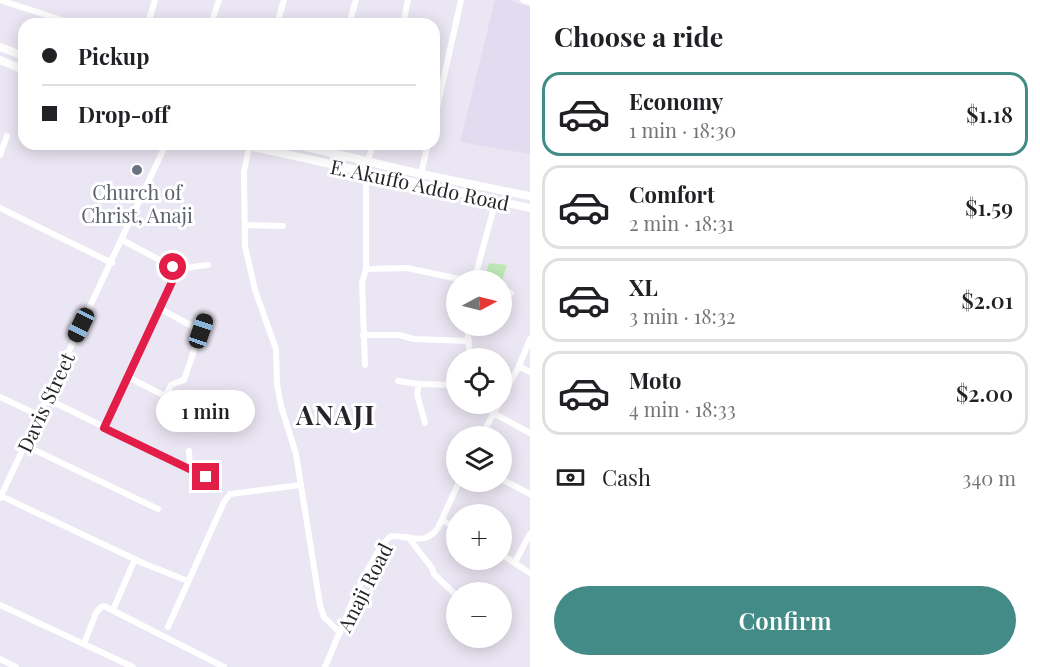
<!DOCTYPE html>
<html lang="en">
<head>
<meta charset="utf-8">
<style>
	body { margin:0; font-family:"Playfair Display",serif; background:#f2f2f2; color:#202124; height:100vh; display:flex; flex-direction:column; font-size:22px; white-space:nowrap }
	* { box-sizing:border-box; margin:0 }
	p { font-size:20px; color:#757577 }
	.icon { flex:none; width:33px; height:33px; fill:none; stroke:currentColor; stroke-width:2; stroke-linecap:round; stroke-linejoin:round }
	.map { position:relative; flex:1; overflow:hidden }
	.drawer { display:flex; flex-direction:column; background:#fff; width:510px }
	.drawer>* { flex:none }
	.banner { position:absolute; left:18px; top:18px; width:422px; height:132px; border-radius:18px; box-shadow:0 3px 15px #0003; display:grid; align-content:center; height:132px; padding:0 24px; background:#fff }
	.needle { width:39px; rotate:83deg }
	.tools { position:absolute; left:446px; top:270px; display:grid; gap:12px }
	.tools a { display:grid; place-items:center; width:66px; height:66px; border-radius:50%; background:#fff; box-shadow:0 3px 15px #0003; font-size:30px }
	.end { position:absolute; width:27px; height:27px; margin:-14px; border:8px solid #e11d48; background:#fff; box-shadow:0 0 0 3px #fff }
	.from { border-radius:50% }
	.bubble { position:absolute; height:42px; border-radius:21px; background:#fff; box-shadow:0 3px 15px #0003; font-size:20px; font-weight:600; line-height:42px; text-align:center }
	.car { position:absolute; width:18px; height:36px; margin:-18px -9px; border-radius:8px; box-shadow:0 0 4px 2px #0007; background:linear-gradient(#222 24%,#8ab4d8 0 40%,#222 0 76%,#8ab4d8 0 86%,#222 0) }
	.banner b { display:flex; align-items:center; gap:21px; height:57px; font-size:22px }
	.banner b+b { border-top:2px solid #e0e0e0 }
	.banner i { width:15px; height:15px; background:#202124 }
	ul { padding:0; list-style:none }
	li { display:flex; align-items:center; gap:18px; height:84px; margin:0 12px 9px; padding:0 12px; border:3px solid #e0e0e0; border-radius:18px }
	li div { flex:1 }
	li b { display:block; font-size:22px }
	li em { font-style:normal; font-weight:600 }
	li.on { border-color:#438b87 }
	li>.icon { width:54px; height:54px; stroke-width:1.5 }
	h2 { padding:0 24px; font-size:27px; line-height:72px }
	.pay { display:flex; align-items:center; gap:15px; height:66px; padding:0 24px; font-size:22px }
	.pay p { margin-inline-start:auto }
	.primary-button { display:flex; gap:12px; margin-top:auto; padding:12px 24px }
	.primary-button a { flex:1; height:69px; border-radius:36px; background:#438b87; color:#fff; font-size:24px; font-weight:600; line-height:69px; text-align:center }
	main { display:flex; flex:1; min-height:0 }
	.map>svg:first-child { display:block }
	.built { fill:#e3dbf0 }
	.green { fill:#bfe9b6 }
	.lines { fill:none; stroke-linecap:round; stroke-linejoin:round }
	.minor { stroke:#fff; stroke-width:6 }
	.secondary { stroke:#fff; stroke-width:8 }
	.route { stroke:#e11d48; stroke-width:8 }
	.worship-dot { fill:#6b7280; stroke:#fff; stroke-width:2 }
	.labels { text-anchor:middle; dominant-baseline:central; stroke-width:6; stroke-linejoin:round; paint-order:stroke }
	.street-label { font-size:20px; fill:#262429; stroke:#fff }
	.worship-label { font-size:20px; fill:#5b616d; stroke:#fff }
	.district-label { font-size:26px; font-weight:bold; letter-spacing:1.5px; fill:#262429; stroke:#fff }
</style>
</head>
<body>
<main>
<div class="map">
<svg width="530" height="667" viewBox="0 0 530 667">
	<rect width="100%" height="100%" fill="#ebe6f3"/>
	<path class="built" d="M 495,0 L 508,0 L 530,7 L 530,154 L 460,142 Z"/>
	<path class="green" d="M 489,263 L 507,265 L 501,284 L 501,280 L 484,280 Z"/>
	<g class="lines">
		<path class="minor" d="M 0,0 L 74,24
			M 523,0 L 530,2
			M 148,24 L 155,0
			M 211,24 L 219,0
			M 277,24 L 284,0
			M 349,24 L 356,0
			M 403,24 L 408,0
			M 434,121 L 461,0
			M 249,147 L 244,172 L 245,246 L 255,290 L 276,349 L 277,384 L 281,406 L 296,454 L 320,605 L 324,617 L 340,633
			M 0,155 L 7,136
			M 368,161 L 373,144
			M 421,174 L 428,144
			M 0,208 L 112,263
			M 245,225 L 283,226
			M 122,240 L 173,267 L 177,271
			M 366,269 L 407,268 L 464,280
			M 470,280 L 475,277 L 496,200
			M 501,290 L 511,293
			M 159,308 L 201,331
			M 467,326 L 470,358
			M 363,335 L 399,335 L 414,339 L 469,341
			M 365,365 L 362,283 L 366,269 L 366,173
			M 519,366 L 530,372
			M 128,377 L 163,395 L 166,394 L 171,385 L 184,380 L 206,315
			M 398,381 L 419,384 L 456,385
			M 419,384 L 417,394 L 425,423
			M 0,397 L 38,415
			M 45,398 L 206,477
			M 501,399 L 519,366 L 530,339
			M 483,404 L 493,413 L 530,433
			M 104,428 L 173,279 C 181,266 193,267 208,265
			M 481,436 L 499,404
			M 24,445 L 158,509
			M 189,451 L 190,468
			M 501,479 L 530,494
			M 1,496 L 145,564 L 188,581
			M 0,498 L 166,144
			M 442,520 L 456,528
			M 408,537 L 432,568 L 434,574 L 456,595
			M 501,554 L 530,573
			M 515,562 L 530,534
			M 0,605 L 133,667
			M 113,610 L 135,559
			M 168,627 L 224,502 L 230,494 L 300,485
			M 84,644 L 96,613 L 101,607 L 104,606 L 224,667
			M 0,659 L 16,667
			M 325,667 C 338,638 369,553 391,536 C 410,536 425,546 438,528 L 459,482"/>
		<path class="secondary" d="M 0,47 L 24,56
			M 0,60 L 24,70
			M 240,144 L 530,208
			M 294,144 L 421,174 L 530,196"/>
	</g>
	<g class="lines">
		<path class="route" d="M 173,267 L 177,271 L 104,428 L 206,477"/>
	</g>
	<circle class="worship-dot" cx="137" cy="170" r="6"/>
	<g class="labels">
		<g class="street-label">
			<text transform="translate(420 184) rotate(12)">E. Akuffo Addo Road</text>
			<text transform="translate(45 402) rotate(-65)">Davis Street</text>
			<text transform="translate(364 587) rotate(-63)">Anaji Road</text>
		</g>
		<g class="worship-label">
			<text x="137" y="191">Church of<tspan x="137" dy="23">Christ, Anaji</tspan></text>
		</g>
		<g class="district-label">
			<text x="336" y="414">ANAJI</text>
		</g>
	</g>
</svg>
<div class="tools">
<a><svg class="needle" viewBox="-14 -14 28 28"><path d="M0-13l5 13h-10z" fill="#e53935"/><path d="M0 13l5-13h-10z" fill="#757577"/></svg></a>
<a><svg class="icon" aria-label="locate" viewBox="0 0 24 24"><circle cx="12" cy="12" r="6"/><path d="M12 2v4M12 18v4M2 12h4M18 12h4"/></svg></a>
<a><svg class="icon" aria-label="layers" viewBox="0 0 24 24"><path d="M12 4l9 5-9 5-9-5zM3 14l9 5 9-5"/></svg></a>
<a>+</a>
<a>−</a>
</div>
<i class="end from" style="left:173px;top:267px"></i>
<i class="end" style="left:206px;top:477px"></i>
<div class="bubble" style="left:156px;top:390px;width:99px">1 min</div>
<i class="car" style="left:81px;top:325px;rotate:206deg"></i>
<i class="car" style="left:201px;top:331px;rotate:19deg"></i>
<div class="banner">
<b><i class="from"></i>Pickup</b>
<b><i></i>Drop-off</b>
</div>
</div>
<section class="drawer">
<h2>Choose a ride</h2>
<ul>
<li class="on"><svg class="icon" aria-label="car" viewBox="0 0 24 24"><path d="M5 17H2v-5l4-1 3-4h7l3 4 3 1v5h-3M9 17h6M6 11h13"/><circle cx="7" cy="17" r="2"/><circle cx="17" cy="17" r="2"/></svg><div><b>Economy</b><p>1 min · 18:30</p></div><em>$1.18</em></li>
<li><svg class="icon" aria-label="car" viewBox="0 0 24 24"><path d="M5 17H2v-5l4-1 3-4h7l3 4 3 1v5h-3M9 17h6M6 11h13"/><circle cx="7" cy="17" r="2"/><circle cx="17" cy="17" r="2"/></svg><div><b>Comfort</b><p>2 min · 18:31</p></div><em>$1.59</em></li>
<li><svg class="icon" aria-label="car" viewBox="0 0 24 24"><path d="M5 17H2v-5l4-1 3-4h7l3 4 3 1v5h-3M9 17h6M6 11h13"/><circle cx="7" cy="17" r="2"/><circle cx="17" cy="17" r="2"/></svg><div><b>XL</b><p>3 min · 18:32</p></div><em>$2.01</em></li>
<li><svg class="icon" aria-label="car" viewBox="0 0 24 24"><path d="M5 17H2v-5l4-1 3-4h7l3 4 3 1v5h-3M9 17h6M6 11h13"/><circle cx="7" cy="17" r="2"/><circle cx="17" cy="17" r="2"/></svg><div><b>Moto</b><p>4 min · 18:33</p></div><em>$2.00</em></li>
</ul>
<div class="pay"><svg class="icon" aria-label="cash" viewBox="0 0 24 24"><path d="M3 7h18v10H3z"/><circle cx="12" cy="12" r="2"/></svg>Cash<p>340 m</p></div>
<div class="primary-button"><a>Confirm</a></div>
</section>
</main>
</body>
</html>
